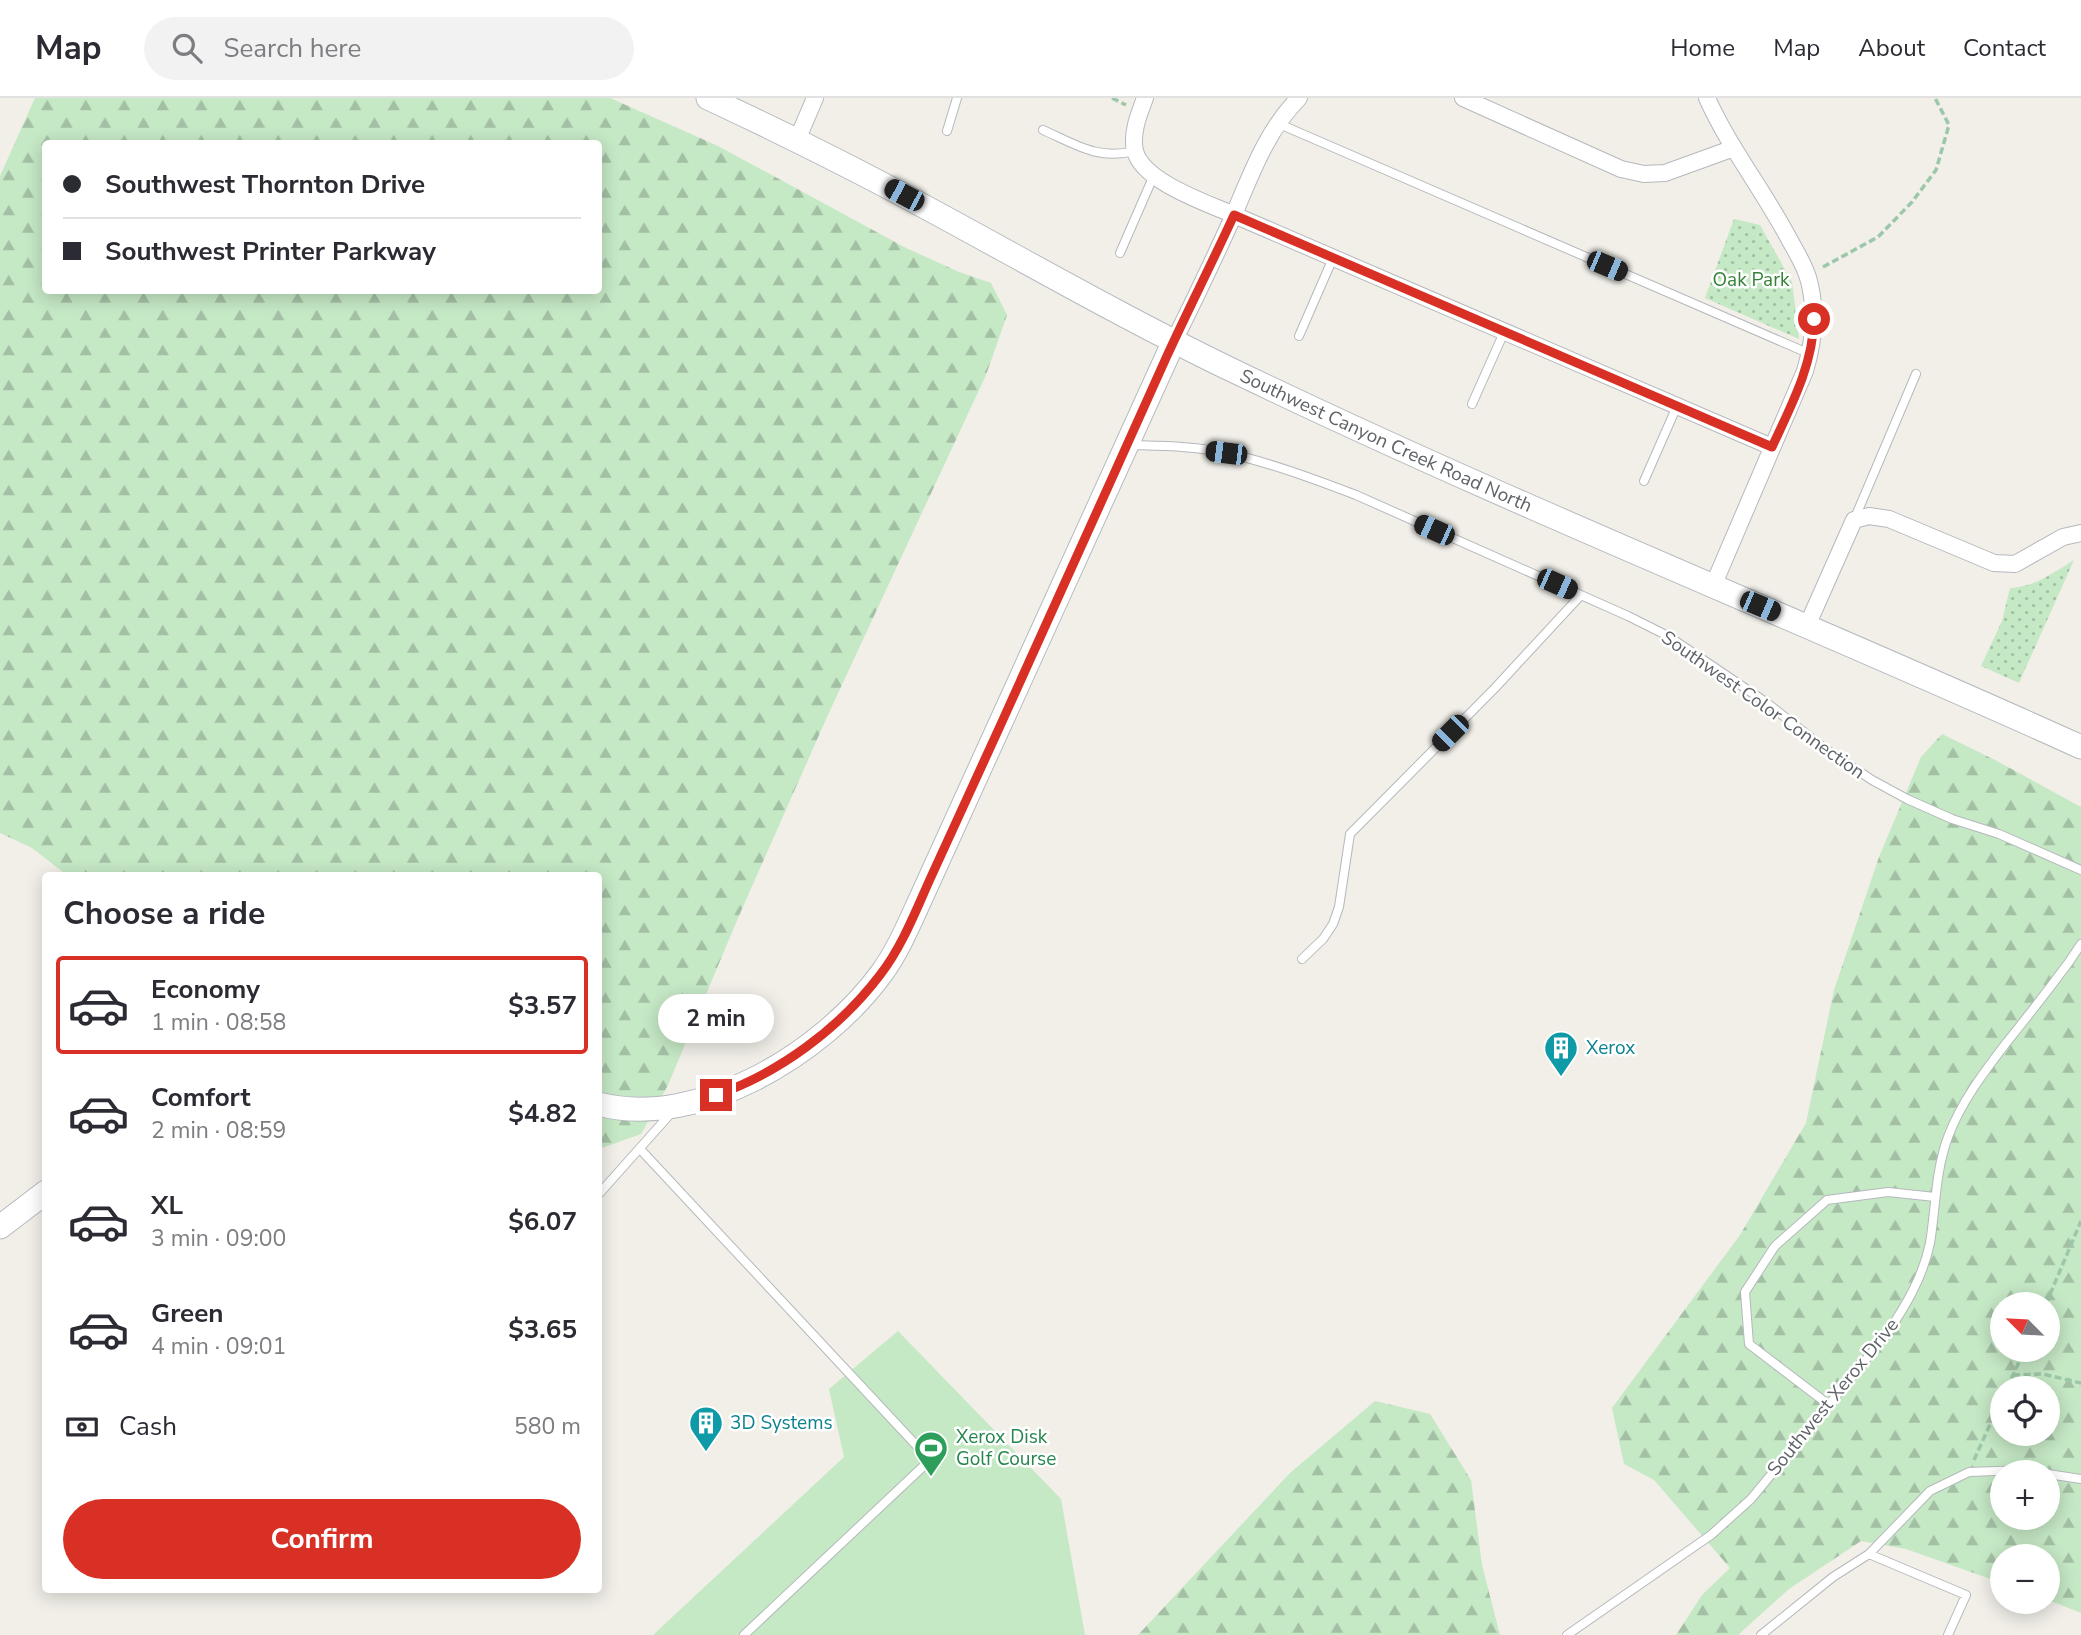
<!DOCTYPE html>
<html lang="en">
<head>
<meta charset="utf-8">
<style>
	body { margin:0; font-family:"Nunito Sans",sans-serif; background:#f2f2f3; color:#2b2b33; height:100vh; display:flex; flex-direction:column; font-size:26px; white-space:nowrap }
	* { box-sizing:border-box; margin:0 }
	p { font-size:23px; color:#7c7c81 }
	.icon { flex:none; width:38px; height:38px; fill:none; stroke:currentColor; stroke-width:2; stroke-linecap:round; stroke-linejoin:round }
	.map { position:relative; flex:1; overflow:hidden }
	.panel { position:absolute; left:42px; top:774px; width:560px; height:721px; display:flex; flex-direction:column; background:#fff; border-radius:7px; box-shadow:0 4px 18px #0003 }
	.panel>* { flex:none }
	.banner { position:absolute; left:42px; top:42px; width:560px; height:154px; border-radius:7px; box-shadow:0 4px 18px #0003; display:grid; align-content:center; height:154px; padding:0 21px; background:#fff }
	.needle { width:46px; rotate:294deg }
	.tools { position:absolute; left:1990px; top:1194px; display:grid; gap:14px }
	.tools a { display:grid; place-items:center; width:70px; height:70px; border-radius:50%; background:#fff; box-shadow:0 4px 18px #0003; font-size:35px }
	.end { position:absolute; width:32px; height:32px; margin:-16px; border:9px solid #d93025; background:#fff; box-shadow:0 0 0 4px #fff }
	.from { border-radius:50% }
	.bubble { position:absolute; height:49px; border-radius:24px; background:#fff; box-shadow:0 4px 18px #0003; font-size:23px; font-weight:700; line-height:49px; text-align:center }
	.car { position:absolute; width:21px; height:42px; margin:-21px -10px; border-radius:9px; box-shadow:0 0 5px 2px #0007; background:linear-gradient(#222 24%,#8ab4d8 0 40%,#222 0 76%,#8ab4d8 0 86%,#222 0) }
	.banner b { display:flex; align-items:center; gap:24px; height:66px; font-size:26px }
	.banner b+b { border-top:2px solid #e1e1e2 }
	.banner i { width:18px; height:18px; background:#2b2b33 }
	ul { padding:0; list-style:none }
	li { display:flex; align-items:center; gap:21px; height:98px; margin:0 14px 10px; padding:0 7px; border:4px solid transparent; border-radius:7px }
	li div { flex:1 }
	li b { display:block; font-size:26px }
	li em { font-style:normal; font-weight:700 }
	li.current { border-color:#d93025 }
	li>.icon { width:63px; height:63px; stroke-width:1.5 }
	h2 { padding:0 21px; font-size:32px; line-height:84px }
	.pay { display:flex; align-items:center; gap:18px; height:77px; padding:0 21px; font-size:26px }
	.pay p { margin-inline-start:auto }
	.primary-button { display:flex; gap:14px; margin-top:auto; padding:14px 21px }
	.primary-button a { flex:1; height:80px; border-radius:42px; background:#d93025; color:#fff; font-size:28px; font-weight:700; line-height:80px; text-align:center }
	header { display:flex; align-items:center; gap:42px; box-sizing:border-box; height:98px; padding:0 35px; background:#fff; border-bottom:2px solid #e1e1e2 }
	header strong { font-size:33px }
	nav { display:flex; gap:38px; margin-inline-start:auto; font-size:24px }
	.search { width:490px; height:63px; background:#f2f2f3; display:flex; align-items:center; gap:18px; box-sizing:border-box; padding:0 24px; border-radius:38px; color:#7c7c81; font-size:26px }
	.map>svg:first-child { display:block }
	.grass { fill:url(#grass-dots) }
	.forest { fill:url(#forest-firs); fill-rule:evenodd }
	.pitch { fill:#c5e8c5 }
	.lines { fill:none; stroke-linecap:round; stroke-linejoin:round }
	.lane-casing { stroke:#b5b8bc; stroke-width:10 }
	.street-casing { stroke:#b5b8bc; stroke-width:18 }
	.secondary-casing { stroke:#b6babf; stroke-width:25 }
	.path { stroke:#9cc7a9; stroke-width:3.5; stroke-dasharray:7 3.5; stroke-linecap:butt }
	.lane { stroke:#fff; stroke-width:8 }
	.street { stroke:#fff; stroke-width:16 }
	.secondary { stroke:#fff; stroke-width:23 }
	.route { stroke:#d93025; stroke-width:9 }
	.labels { text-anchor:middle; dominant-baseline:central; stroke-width:5; stroke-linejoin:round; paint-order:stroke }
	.park-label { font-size:19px; fill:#348238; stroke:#fff }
	.street-label { font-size:19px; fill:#5f6368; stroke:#fff }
	.culture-label { font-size:19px; fill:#0d838f; stroke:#fff; text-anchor:start }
	.leisure-label { font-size:19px; fill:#27864d; stroke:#fff; text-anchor:start }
</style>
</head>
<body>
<header>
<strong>Map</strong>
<div class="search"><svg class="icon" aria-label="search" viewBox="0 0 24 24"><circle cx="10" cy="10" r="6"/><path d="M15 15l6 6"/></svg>Search here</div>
<nav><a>Home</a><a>Map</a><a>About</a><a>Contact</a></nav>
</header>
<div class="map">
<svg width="2081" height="1537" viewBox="0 0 2081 1537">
	<defs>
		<pattern id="grass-dots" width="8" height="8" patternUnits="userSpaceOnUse" patternTransform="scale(1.75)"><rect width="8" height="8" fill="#c5e8c5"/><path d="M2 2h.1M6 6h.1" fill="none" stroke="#a3c0a4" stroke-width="1.8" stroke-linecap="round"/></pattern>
		<pattern id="forest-firs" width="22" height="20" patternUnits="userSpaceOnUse" patternTransform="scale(1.75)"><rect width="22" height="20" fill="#c5e8c5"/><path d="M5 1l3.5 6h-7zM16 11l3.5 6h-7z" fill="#a3c0a4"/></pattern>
	</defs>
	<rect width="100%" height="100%" fill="#f1efe8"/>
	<path class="grass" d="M 1734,121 L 1760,127 L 1792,184 L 1799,241 L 1705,200 Z
		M 2074,462 L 2019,585 L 1981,568 L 2002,523 L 2010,490 C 2035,489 2053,475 2074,462 Z"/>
	<path class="forest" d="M 35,0 L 610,0 L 718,48 L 906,150 L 959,174 L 991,185 L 1007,217 L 986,277 L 827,619 L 738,820 L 668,987 L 641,1036 L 599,1051 L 598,777 L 64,777 L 63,774 L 32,750 L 0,735 L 0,78 ZM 46,46 L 598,46 L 598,192 L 46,192 Z
		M 1942,636 L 1995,662 L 2081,709 L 2081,1515 L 2048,1502 L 2048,1458 L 2002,1458 L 2002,1485 L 1906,1451 L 1861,1443 L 1789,1491 L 1738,1537 L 1676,1537 L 1702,1497 L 1730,1470 L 1654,1382 L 1624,1366 L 1612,1310 L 1740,1137 L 1806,1025 L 1834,892 L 1879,759 L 1921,659 ZM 2002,1206 L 2048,1206 L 2048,1251 L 2002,1251 ZM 2002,1290 L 2048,1290 L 2048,1335 L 2002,1335 ZM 2002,1374 L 2048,1374 L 2048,1419 L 2002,1419 Z
		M 1375,1303 L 1430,1316 L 1471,1382 L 1482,1467 L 1500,1537 L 1138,1537 L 1290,1375 Z"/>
	<path class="pitch" d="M 898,1233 L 1061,1401 L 1085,1537 L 653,1537 L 844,1359 L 829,1291 Z"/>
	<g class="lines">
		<g class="lane-casing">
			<path id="lane" d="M 1277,25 L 1810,256
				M 1043,32 C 1077,47 1097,62 1135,53
				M 947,33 L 957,0
				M 1120,155 L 1154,77
				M 1299,238 L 1333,160
				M 1472,306 L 1505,232
				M 1129,347 C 1162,348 1195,348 1227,355 C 1271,365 1314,381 1356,397 L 1628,518 L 1668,538 L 1767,605 L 1824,650 L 1872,682 L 1907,701 L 1952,721 L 1999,736 L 2081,772
				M 1644,383 L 1677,308
				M 1854,422 L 1916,276
				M 1302,861 L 1323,841 L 1333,826 L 1339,809 L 1350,736 L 1495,590 L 1581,497
				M 640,1051 L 930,1362 L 744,1537
				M 598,1097 L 672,1014
				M 1829,1307 L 1749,1246 L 1745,1194 L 1775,1148 L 1827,1102 L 1888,1094 L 1935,1099
				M 2048,1376 L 2081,1381
				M 1869,1456 L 1966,1497 L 1948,1537
				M 1567,1537 L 1711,1437 L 1751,1401 L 1887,1236 C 1906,1207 1923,1179 1930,1145 C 1936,1109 1935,1074 1948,1039 C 1961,1004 1984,974 2007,944 C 2028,918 2049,891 2069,864 L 2081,846
				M 1761,1537 L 1833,1479 L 1869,1456 L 1930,1393 L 1969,1374 L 2024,1372 L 2034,1374"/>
		</g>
		<g class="street-casing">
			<path id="street" d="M 1145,0 C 1139,16 1131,35 1135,53 C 1143,84 1207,105 1234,117 L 1772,349
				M 1463,0 L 1621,71 L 1644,76 L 1665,75 L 1734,50
				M 1707,0 C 1729,49 1763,92 1788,139 C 1796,154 1805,167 1809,183 C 1817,214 1814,243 1805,273 L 1713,488
				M 797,42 L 815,0
				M 1174,243 C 1194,203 1213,163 1232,121 C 1250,79 1266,33 1299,0
				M 1807,528 L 1854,422 L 1869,418 L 1889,421 L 1994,465 L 2015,466 L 2063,439 L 2081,435"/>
		</g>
		<g class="secondary-casing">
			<g id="secondary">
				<path id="s1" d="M 708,0 C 768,28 827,57 886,88 C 1003,150 1117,217 1236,274 C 1514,408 1801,522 2081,649"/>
				<path d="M 598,1006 C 699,1032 823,955 881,876 C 898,853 909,826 921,800 L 1174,243"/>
				<path d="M 0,1129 L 46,1094"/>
			</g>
		</g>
		<path class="path" d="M 1112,0 L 1126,7
			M 1823,169 L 1878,139 L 1912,104 L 1936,72 L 1949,27 L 1935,0
			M 2046,1206 L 2081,1123
			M 2013,1277 L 2043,1276 L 2081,1285
			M 2007,1290 L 2025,1251
			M 1974,1362 L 2002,1300"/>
		<use href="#lane" class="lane"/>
		<use href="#street" class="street"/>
		<use href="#secondary" class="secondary"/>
	</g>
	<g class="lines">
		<path class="route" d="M 716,997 C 779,975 839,931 880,877 C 902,849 916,812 931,779 C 954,728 978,677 1001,626 C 1057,504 1111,382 1166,260 C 1188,212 1212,165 1234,117 L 1772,349 C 1791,308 1813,267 1814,221"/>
	</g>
	<defs>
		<g id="building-pin" transform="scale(1.75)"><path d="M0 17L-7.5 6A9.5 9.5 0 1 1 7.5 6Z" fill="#0f9aa8" stroke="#fff"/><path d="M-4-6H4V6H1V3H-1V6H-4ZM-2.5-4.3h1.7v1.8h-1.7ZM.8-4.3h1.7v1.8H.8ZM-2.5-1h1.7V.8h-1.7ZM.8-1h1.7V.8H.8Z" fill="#fff"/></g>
		<g id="stadium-pin" transform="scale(1.75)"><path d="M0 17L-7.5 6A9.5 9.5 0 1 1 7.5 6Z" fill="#2e9e5b" stroke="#fff"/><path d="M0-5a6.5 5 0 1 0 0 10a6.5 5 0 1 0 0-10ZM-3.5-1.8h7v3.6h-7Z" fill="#fff"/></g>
	</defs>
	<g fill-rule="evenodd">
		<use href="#building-pin" x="1561" y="950"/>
		<use href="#building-pin" x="706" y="1325"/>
		<use href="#stadium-pin" x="931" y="1350"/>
	</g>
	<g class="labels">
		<g class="park-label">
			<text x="1751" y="182">Oak Park</text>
		</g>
		<g class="street-label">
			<text stroke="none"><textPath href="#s1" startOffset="760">Southwest Canyon Creek Road North</textPath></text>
			<text transform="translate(1763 607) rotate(35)">Southwest Color Connection</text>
			<text transform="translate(1833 1299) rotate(-51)">Southwest Xerox Drive</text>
		</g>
		<g class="culture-label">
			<text x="1586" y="950">Xerox</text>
			<text x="730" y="1325">3D Systems</text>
		</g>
		<g class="leisure-label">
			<text x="956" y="1339">Xerox Disk<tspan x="956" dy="22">Golf Course</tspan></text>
		</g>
	</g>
</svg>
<div class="tools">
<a><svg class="needle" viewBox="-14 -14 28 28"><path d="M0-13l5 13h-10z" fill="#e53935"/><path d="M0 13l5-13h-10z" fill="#7c7c81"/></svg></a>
<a><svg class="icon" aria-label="locate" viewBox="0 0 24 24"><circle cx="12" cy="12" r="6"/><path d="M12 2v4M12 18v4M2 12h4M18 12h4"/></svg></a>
<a>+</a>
<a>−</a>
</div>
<i class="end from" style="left:1814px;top:221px"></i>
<i class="end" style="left:716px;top:997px"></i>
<div class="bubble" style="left:658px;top:896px;width:116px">2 min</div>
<i class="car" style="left:904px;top:97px;rotate:298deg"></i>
<i class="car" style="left:1607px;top:168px;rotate:113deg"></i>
<i class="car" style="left:1226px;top:355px;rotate:277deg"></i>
<i class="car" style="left:1434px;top:432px;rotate:294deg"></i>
<i class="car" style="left:1557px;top:486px;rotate:114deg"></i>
<i class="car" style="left:1760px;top:508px;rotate:113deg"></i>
<i class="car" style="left:1450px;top:635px;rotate:225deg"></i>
<div class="banner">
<b><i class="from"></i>Southwest Thornton Drive</b>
<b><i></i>Southwest Printer Parkway</b>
</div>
<section class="panel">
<h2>Choose a ride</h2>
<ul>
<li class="current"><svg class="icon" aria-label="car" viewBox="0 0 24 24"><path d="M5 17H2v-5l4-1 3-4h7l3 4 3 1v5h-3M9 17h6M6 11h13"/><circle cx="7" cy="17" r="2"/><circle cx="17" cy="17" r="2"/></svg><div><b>Economy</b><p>1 min · 08:58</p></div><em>$3.57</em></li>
<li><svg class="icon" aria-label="car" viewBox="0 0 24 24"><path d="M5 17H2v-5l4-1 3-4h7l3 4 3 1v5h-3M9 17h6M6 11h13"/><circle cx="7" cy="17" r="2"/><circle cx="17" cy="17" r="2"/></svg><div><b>Comfort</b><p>2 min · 08:59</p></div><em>$4.82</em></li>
<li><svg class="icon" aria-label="car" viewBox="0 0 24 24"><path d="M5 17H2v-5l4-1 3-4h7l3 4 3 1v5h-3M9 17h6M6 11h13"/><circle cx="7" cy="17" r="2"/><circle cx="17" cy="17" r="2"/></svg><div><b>XL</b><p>3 min · 09:00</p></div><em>$6.07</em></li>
<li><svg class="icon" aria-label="car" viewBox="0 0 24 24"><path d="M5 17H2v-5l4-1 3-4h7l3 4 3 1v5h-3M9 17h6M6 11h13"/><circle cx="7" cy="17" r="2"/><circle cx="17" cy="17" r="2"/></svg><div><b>Green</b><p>4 min · 09:01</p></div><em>$3.65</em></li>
</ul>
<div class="pay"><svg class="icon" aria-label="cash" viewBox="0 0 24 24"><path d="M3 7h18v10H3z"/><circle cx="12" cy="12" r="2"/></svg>Cash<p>580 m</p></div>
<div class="primary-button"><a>Confirm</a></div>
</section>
</div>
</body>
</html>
